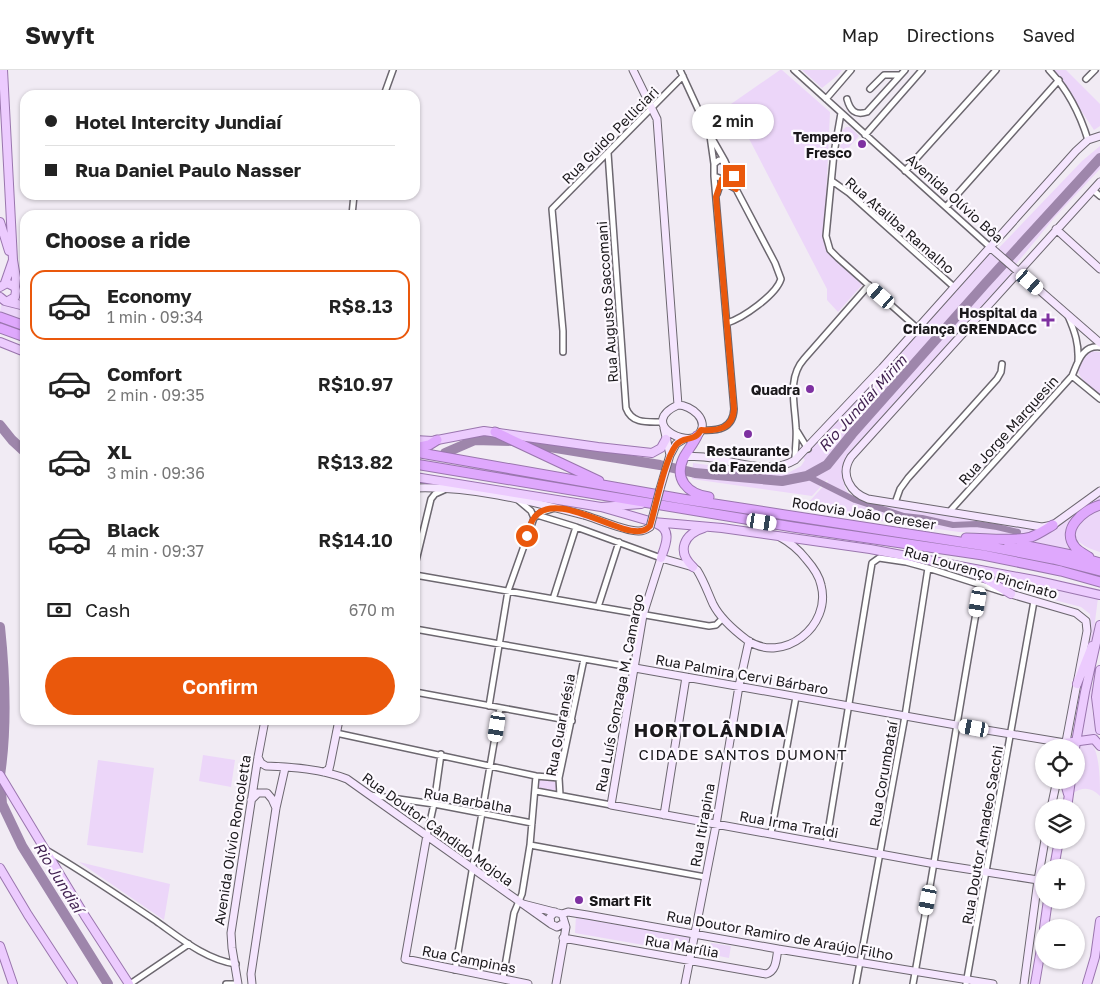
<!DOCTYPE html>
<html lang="en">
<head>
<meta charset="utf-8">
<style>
	body { margin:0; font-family:"Golos Text",sans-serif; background:#f2f2f2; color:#222; height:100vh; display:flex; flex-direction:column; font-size:19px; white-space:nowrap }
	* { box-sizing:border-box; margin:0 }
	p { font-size:16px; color:#767676 }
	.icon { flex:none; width:28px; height:28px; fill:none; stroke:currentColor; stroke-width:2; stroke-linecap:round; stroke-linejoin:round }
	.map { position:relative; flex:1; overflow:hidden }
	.sheet { position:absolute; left:20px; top:140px; width:400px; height:515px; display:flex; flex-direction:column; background:#fff; border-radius:15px; box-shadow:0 1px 4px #0004 }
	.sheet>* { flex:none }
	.banner { position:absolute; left:20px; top:20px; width:400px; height:110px; border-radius:15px; box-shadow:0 1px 4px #0004; display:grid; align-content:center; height:110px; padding:0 25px; background:#fff }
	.fabs { position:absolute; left:1035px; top:669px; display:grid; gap:10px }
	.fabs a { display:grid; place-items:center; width:50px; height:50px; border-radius:50%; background:#fff; box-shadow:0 1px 4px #0004; font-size:25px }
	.end { position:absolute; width:22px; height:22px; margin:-11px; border:6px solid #ea580c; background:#fff; box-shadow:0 0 0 2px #fff }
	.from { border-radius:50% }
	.bubble { position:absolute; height:35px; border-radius:18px; background:#fff; box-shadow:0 1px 4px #0004; font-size:16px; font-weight:600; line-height:35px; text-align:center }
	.car { position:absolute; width:15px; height:30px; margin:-15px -8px; border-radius:6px; box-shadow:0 0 4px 1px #0007; background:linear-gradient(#fff 24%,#345 0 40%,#fff 0 76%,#345 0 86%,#fff 0) }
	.banner b { display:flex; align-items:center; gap:18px; height:48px; font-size:19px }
	.banner b+b { border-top:1px solid #e0e0e0 }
	.banner i { width:12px; height:12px; background:#222 }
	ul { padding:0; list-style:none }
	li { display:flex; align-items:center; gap:15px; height:70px; margin:0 10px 8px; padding:0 15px; border:2px solid transparent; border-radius:15px }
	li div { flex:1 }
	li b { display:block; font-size:19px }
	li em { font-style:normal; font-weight:600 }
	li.current { border-color:#ea580c }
	li>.icon { width:45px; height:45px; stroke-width:1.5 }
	h2 { padding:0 25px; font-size:22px; line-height:60px }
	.pay { display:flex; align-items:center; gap:12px; height:55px; padding:0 25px; font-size:19px }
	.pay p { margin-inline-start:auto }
	.cta { display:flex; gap:10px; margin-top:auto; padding:10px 25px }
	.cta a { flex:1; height:58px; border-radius:30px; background:#ea580c; color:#fff; font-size:20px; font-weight:600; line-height:58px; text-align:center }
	header { display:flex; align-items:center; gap:30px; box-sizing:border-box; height:70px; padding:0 25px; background:#fff; border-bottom:1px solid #e0e0e0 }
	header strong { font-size:24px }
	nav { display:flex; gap:28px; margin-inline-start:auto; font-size:18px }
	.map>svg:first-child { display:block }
	.green { fill:#ecd6f9 }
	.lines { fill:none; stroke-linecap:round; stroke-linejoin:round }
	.stream { stroke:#9e86ab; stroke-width:2 }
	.canal { stroke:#9e86ab; stroke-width:6 }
	.river { stroke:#9e86ab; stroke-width:10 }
	.street-casing { stroke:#6c676f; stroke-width:8 }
	.secondary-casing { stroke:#6c676f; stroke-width:9 }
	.primary-casing { stroke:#9a76ae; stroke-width:10 }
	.highway-casing { stroke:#9a76ae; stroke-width:11 }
	.street { stroke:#fff; stroke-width:5 }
	.secondary { stroke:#f5e5fe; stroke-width:7 }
	.primary { stroke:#eccbfe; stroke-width:8 }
	.highway { stroke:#dfa8fd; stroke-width:9 }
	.secondary-bridge-casing { stroke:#6c676f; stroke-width:9; stroke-linecap:butt }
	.secondary-bridge { stroke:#f5e5fe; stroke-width:7 }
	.route { stroke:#ea580c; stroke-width:6 }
	.poi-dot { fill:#7e30a1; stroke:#fdf9ff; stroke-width:2 }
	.labels { text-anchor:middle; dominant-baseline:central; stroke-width:4.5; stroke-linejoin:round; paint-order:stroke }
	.street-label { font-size:14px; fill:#1a181b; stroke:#fdf9ff }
	.poi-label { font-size:14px; font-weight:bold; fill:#1a181b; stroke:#fdf9ff; text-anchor:end }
	.water-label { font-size:15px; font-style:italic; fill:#3f1f4f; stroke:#fdf9ff }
	.neighbourhood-label { font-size:15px; letter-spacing:1px; fill:#1a181b; stroke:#fdf9ff }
	.district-label { font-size:19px; font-weight:bold; letter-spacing:1px; fill:#1a181b; stroke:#fdf9ff }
</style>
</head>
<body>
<header>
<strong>Swyft</strong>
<nav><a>Map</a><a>Directions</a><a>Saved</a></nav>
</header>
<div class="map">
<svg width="1100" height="914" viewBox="0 0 1100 914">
	<rect width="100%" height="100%" fill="#f1ebf4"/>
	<path class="green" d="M 780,0 L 782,0 L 830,42 L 824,175 L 862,215 L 838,242 L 827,230 L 827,219 L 731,34 Z
		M 802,0 L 842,0 L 838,5 L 822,18 Z
		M 1054,0 L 1066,0 L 1100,34 L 1100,56 L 1094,60 Z
		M 846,57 L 850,57 L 859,66 L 844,83 L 840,79 L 842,61 Z
		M 1100,76 L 1100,99 L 1054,148 L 1013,198 L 1016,201 L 845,395 C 840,423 848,426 873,434 L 1038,460 L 1027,465 L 959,462 L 867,449 L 838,443 L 808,433 L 828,411 L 827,410 L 812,426 L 692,409 L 693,393 L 773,404 L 788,403 L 801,396 L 805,390 L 802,387 L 991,178 L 995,182 L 1082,91 Z
		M 1,235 L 25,239 L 25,251 L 0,243 Z
		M 1091,281 L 1100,282 L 1100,325 C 1082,310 1066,300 1091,281 Z
		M 1100,425 L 1100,432 C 1075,444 1063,451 1070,481 L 1028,471 Z
		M 1100,435 L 1100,482 C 1094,480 1087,478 1082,474 C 1061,459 1089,444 1100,435 Z
		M 985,500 L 1098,528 L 1093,567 L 1084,586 L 1091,559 L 1090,544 L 1081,537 L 1009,518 Z
		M 1092,609 L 1092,640 L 1098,669 L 1091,665 L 1080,666 Z
		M 1090,672 C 1100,680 1100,712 1100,726 C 1091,717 1083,717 1073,723 L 1075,710 L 1076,710 L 1079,678 L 1083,673 Z
		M 203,685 L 235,690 L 231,717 L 199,711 Z
		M 98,690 L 154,698 L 143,783 L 87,775 Z
		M 540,708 L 554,710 L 557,714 L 557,719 L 553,721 L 539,719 L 536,715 Z
		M 79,792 L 170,814 L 164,850 Z
		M 576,846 L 690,867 L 689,883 L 575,863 Z
		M 711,873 L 731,876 L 729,888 L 709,884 Z"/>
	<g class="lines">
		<path class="stream" d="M 0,632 L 3,629"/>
		<path class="canal" d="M 807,406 L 855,430 L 904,446 L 922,448 L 953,455 L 976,454 L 997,457 L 1018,462"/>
		<path class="river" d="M 0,355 L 12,370 L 25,382
			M 445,383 L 475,370 L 513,371 L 660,395 L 695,403 L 782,411 L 807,406 L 827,395 L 852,364 L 985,214 L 1100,88
			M 0,557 C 5,604 7,658 0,705
			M 0,709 L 2,734 L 22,776 L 108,914"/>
		<g class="street-casing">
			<path id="street" d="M 680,0 L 709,63 L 725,91
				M 794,0 L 990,177
				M 1049,0 C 1068,20 1080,44 1088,70
				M 1086,9 L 1095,0
				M 870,19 L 884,5 L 900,5
				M 384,25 L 393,0
				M 826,29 L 851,0
				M 847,29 C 850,40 855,46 867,42 L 905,0
				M 841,43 L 834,83 L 826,166 L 830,180 L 838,188 L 917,258
				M 865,65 L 922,0
				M 710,66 L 714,94
				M 608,83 L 626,338 C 632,354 647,352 662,352
				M 719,90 L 725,91 C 728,96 729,105 722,109 L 714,106 L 714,94 Z
				M 727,98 L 736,111 L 736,119
				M 905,101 L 996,0
				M 725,107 L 729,115 L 736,119 L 775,193 L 781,209 C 776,225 743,248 727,253
				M 832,111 L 849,123 L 954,217
				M 1093,120 L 1100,126
				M 717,124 L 722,109
				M 946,137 L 1059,10
				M 352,145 L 354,125
				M 1068,246 C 1075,262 1079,274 1078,291
				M 563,282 L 563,261 L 552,139 L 683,6
				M 1072,306 L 1100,329
				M 701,360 C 718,361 733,359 734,339 L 714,106
				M 797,361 L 808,379
				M 795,389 C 795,379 797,368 796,358 C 795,334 787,308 804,289 L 869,215
				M 518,430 L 531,441 L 534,448
				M 895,433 L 900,419 L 908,408 L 997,309 L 1001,302 L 1002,294
				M 950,441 L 1072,306 C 1078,292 1082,275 1100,277
				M 537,445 L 576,457 L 661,488
				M 415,495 L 431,429 L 435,424 L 446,419
				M 415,505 L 709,556 L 716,555 L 723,548
				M 553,529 L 576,457
				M 598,537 L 619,472
				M 415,559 L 635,598
				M 415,622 L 572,651
				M 489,636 L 508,521 L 534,448 L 542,442 L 555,438
				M 336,663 L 536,706 L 559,708
				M 536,721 L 611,735
				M 370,725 L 434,734 L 532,753
				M 560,725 L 559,708 L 584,589
				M 771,763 L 796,627
				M 427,765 L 434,734 L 441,684
				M 826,774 L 872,493 L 879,488 L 906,492 L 928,498 L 1003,522
				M 530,775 L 705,807
				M 46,780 C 84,802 120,827 156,851 C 180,868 206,890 236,894
				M 455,900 L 500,638
				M 503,908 L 514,843 L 522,824 L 530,775 L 536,706
				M 130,914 L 189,874
				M 226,914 L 235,914
				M 856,914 L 905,646 L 928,498
				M 913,914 C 937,781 957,648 981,515
				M 966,914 L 1034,531"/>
		</g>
		<g class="secondary-casing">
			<path id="secondary" d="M 633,0 L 657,49 L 678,335
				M 1100,112 L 851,387 C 839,405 851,423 868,429 L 1042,457 L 1053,455 L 1100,421
				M 1056,159 L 1100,199
				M 990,177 L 1100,273
				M 678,335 C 691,335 710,350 699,364 C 687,379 638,353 678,335 Z
				M 670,385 L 676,374 L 684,369
				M 684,386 C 691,387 697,386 704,387 C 733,390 769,406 795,390 L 882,298 L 1076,81 L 1088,70 L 1100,66
				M 415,418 C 472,416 529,431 584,445
				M 660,419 L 670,385 L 664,358
				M 780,467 C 791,473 799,480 806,489 C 813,497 819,505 821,515 C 832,556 783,595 747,570 C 735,561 720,548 713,534 C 708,523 704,511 697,500 L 693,497 L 661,488 L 643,545 L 611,735 L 935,794 L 1038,810
				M 1011,524 L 1076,543 L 1086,551 L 1087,561 L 1065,677
				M 635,598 L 956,655 L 1065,673
				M 258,687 L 261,693 L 266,696 C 292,697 322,699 347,709 L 551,854
				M 324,702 L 329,699 L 330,695 L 339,650
				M 251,730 L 258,723 L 267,723 L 272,729 L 276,738
				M 1051,738 L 1057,710
				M 664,745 L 686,607
				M 427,765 L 405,889 L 528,914
				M 523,834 L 562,844 L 568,842 L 587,845 L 778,879 L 993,914
				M 555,842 L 550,847 L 551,854 L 557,857 L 564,853
				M 563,868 L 766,904 C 777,901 776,888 778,879
				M 238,914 L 232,878 L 231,863 L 258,687 L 265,650
				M 252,914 L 251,904 L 276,738 L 285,698
				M 556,914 L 566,857 L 562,844
				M 685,914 L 716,755 L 739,616 L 749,571
				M 1024,914 L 1038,810 L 1045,770"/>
		</g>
		<g class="primary-casing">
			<path id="primary" d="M 3,0 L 13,190 L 16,208 L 15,217
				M 0,152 L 9,181
				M 5,213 L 13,190
				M 0,217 L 7,213 L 15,217 L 16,221 L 15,227 L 8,231
				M 0,227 L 5,231 L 25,236
				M 0,272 L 25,282
				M 415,370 L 432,371 L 484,361 L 598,377 L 652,383 L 661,378 L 666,369
				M 415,407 L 601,437 L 641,434
				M 601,437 L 653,452 L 722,458 L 870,479 L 1034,510 L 1100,525
				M 657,454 C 673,460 665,476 661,488
				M 693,497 C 676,481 684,464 704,458
				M 969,499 L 1011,524
				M 1100,600 L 1096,627 L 1100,660
				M 1077,614 L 1092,576
				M 1065,673 L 1094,669 L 1100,676
				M 1075,678 L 1085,622 L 1100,555
				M 0,705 L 85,846 L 129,914
				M 1064,710 L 1068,724
				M 1067,738 L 1071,710
				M 0,798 L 28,845 L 73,914
				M 1054,798 L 1059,770
				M 1044,858 L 1048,830
				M 0,876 L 13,914
				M 1035,914 L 1044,861
				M 1087,914 L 1095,887 L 1100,851"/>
		</g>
		<g class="highway-casing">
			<path id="highway" d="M 0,247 L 25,256
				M 0,258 L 25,267
				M 495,362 L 599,411
				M 697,366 C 693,374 688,380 684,387 C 673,409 688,424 709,427
				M 415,378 L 429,375 L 437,370
				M 415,382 L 682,429 L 986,476 L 1053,489 L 1100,501
				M 415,394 L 793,457 L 983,485 L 1061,501 L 1100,512
				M 966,468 C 987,468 1012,472 1031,467 C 1039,464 1046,459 1053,455
				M 1008,472 L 1076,486 L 1100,493
				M 1089,487 C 1084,484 1078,481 1075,477 C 1060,459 1084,440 1100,435"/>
		</g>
		<use href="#street" class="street"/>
		<use href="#secondary" class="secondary"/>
		<use href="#primary" class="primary"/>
		<use href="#highway" class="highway"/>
		<g class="secondary-bridge-casing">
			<path id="secondary-bridge" d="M 584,445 C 597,449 627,462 639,461 C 643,461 647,459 650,457 L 660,419"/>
		</g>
		<use href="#secondary-bridge" class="secondary-bridge"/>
	</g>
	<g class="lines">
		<path class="route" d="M 527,466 C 529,461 530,453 534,448 C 554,419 615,464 640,461 C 644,461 647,459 650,456 C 656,436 664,391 676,375 C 684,365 694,373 701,360 C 718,361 733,359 734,339 L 716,127 L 722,109 L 725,107 L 729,115 L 736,119 L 736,111 L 734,106"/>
	</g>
	<g class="poi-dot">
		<circle cx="862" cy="74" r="5"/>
		<path d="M1045.5 242.5h5v5h5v5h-5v5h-5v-5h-5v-5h5z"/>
		<circle cx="810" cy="319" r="5"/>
		<circle cx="748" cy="364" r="5"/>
		<circle cx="579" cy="830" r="5"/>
	</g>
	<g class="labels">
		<g class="street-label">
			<text transform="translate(610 65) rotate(-45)">Rua Guido Pelliciari</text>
			<text transform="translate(955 128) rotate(42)">Avenida Olívio Bôa</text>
			<text transform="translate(900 155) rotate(41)">Rua Ataliba Ramalho</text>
			<text transform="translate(607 232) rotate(-94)">Rua Augusto Saccomani</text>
			<text transform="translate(1008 360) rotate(-48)">Rua Jorge Marquesin</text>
			<text transform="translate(864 443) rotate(9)">Rodovia João Cereser</text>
			<text transform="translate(981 502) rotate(16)">Rua Lourenço Pincinato</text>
			<text transform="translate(742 604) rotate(10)">Rua Palmira Cervi Bárbaro</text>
			<text transform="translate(619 623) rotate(-79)">Rua Luís Gonzaga M. Camargo</text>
			<text transform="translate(560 655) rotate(-79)">Rua Guaranésia</text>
			<text transform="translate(883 704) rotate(-80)">Rua Corumbataí</text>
			<text transform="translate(468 730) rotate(10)">Rua Barbalha</text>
			<text transform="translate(789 754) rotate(10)">Rua Irma Traldi</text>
			<text transform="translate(702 755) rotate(-80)">Rua Itirapina</text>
			<text transform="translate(438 759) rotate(36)">Rua Doutor Cândido Mojola</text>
			<text transform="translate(982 765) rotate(-80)">Rua Doutor Amadeo Sacchi</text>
			<text transform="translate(232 770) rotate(-81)">Avenida Olívio Roncoletta</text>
			<text transform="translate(780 865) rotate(10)">Rua Doutor Ramiro de Araújo Filho</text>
			<text transform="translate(682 876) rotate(10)">Rua Marília</text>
			<text transform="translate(469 889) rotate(11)">Rua Campinas</text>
		</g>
		<g class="poi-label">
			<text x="852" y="66">Tempero<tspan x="852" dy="16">Fresco</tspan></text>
			<text x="1037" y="242">Hospital da<tspan x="1037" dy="16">Criança GRENDACC</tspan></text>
			<text x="800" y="319">Quadra</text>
			<text x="748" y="380" text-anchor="middle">Restaurante<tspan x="748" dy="16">da Fazenda</tspan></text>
			<text x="589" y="830" text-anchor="start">Smart Fit</text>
		</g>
		<g class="water-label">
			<text transform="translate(862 333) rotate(-48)">Rio Jundiaí Mirim</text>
			<text transform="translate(59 807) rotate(58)">Rio Jundiaí</text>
		</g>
		<g class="neighbourhood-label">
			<text x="743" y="684">CIDADE SANTOS DUMONT</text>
		</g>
		<g class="district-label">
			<text x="710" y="659">HORTOLÂNDIA</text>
		</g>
	</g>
</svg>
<div class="fabs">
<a><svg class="icon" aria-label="locate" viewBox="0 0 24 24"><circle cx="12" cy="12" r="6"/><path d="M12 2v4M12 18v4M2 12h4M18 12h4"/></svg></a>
<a><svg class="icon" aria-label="layers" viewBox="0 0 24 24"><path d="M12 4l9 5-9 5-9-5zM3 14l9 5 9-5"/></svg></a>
<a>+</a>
<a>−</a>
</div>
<i class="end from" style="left:527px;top:466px"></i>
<i class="end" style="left:734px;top:106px"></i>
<div class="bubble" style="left:692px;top:34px;width:82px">2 min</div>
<i class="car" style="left:1030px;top:212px;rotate:131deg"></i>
<i class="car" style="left:881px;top:226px;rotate:311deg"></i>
<i class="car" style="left:762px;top:452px;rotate:99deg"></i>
<i class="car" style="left:978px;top:532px;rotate:190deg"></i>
<i class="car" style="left:497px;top:657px;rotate:189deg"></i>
<i class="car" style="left:974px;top:658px;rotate:280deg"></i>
<i class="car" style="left:928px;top:830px;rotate:191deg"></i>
<div class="banner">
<b><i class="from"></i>Hotel Intercity Jundiaí</b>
<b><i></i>Rua Daniel Paulo Nasser</b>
</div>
<section class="sheet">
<h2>Choose a ride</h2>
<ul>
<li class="current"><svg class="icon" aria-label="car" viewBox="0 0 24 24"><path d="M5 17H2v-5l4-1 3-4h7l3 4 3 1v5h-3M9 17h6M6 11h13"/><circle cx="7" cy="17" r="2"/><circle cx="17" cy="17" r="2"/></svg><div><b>Economy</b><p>1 min · 09:34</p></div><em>R$8.13</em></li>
<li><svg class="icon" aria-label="car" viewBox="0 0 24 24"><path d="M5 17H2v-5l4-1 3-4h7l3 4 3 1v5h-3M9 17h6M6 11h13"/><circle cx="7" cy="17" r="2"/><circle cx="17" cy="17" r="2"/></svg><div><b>Comfort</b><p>2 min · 09:35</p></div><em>R$10.97</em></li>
<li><svg class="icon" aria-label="car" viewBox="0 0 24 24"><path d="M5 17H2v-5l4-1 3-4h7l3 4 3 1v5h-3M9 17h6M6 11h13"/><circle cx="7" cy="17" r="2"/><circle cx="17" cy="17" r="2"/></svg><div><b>XL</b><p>3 min · 09:36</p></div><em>R$13.82</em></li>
<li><svg class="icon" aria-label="car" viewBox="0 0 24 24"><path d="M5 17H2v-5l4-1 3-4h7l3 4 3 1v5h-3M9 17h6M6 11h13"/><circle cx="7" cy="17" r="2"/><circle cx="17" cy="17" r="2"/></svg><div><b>Black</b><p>4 min · 09:37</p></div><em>R$14.10</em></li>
</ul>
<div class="pay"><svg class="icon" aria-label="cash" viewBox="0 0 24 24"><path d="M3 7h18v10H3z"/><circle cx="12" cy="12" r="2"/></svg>Cash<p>670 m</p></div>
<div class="cta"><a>Confirm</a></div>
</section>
</div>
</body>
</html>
